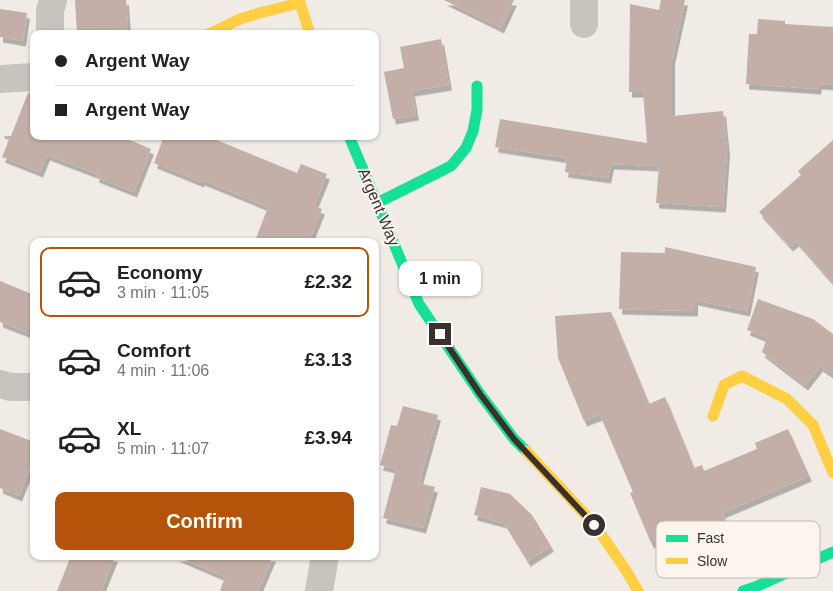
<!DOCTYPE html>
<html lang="en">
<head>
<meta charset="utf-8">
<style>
	body { margin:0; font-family:Helvetica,sans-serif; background:#f6f6f6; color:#222; height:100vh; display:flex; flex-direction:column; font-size:19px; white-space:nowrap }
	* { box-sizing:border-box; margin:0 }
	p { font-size:16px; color:#767676 }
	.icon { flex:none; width:28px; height:28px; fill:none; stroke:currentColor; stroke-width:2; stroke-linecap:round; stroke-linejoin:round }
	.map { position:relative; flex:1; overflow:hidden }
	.panel { position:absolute; left:30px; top:238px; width:349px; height:322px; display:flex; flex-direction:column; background:#fff; border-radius:10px; box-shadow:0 1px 4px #0004 }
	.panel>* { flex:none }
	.top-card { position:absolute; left:30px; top:30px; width:349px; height:110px; border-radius:10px; box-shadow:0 1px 4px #0004; display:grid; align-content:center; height:110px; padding:0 25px; background:#fff }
	.end { position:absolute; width:22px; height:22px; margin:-11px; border:6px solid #3b302b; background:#fff; box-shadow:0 0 0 2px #fff }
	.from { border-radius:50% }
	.bubble { position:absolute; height:35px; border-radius:10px; background:#fff; box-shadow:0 1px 4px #0004; font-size:16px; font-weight:700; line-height:35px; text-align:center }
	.top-card b { display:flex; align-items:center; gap:18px; height:48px; font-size:19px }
	.top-card b+b { border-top:1px solid #e0e0e0 }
	.top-card i { width:12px; height:12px; background:#222 }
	ul { padding:9px 0 0; list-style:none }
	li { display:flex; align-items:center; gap:15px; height:70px; margin:0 10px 8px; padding:0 15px; border:2px solid transparent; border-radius:10px }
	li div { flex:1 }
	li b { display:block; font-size:19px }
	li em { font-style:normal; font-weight:700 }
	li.current { border-color:#b45309 }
	li>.icon { width:45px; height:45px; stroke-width:1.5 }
	.button { display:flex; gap:10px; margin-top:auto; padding:10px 25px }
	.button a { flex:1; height:58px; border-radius:10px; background:#b45309; color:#fff; font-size:20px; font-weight:700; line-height:58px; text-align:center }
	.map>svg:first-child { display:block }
	.building { fill:#c3afa7; filter:url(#shadow) }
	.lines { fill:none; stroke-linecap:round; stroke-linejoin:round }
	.street { stroke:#c9c3be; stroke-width:28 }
	.fast { stroke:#16e098; stroke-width:11 }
	.slow { stroke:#ffcf43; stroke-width:11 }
	.route { stroke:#3b302b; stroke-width:6 }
	.labels { text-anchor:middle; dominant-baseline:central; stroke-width:4; stroke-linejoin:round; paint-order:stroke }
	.street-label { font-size:16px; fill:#3b302b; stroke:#fbf5ee }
	.key { fill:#fbf5ee; stroke:#c1bab4; stroke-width:1 }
	.key-label { font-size:14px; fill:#3b302b }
</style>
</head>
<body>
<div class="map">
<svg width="833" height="591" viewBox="0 0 833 591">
	<defs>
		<filter id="shadow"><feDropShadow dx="3" dy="5.5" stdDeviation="0" flood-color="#0004"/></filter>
	</defs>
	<rect width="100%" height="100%" fill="#f0ebe5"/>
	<path class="building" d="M 75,0 L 126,0 L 128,29 L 77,33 Z
		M 444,0 L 514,0 L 501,28 Z
		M 661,0 L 685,0 L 672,59 L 672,116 L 723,111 L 727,150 L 723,207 L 656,203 L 659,166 L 611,164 L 608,178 L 565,172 L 567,158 L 495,147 L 500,119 L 647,143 L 643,92 L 629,92 L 630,4 L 659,10 Z
		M 0,9 L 27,13 L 23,41 L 0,37 Z
		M 758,19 L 785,21 L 785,24 L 833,27 L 833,85 L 819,84 L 818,89 L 746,84 L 749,34 L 757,34 Z
		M 441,39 L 449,85 L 412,91 L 416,115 L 393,119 L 384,72 L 404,68 L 400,47 Z
		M 28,93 L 34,93 L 34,136 L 120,136 L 151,149 L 134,192 L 96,177 L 97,174 L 47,155 L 40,172 L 2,157 L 9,140 L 4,138 L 5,136 L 11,136 Z
		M 164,136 L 207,136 L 297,173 L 301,164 L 327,174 L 314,206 L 322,209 L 309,241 L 255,241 L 268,207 L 202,180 L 201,182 L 154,163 Z
		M 833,140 L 833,283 L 796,241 L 790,246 L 759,212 L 801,175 L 798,171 Z
		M 665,247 L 756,267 L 747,311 L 695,300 L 695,311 L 619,309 L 621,252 L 665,253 Z
		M 0,281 L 34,295 L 34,335 L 0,322 Z
		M 758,299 L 813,319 L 833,334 L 833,375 L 820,366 L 805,385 L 762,352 L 767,338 L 747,330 Z
		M 611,312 L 649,404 L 665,397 L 694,468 L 702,465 L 704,471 L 757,449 L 755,443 L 788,429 L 809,476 L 722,513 L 728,526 L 696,540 L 672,550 L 666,536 L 651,543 L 630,493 L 633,492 L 600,415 L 584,421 L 558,358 L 555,316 Z
		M 403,406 L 438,415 L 419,483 L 435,487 L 423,528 L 383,518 L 396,469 L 380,465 L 391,425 L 397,426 Z
		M 0,429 L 34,442 L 34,459 L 19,496 L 0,488 Z
		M 481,487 L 510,494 L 532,515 L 551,546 L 528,561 L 528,562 L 504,523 L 474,515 Z
		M 71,556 L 115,556 L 101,591 L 57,591 Z
		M 176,556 L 273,556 L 258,591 L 220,591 L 225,577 Z"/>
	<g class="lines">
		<path class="street" d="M 584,0 L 584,24
			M 50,34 L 50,11 L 53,0
			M 0,79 L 34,77
			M 0,384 L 11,387 L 34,387
			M 319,591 L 325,556"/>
		<path class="fast" d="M 349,136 L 419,304 L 480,394 L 514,439 L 526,451
			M 377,203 L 451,166 L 466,148 L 473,131 L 477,110 L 477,86
			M 743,591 L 755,587 L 833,552"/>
		<path class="slow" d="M 299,0 L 310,34
			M 209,34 L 240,19 L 259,13 L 300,3
			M 713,416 L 724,385 L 742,376 L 787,399 L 813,425 L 833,473
			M 526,451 L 595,525 L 627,572 L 638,591"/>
	</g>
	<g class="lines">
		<path class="route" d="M 440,334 L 480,394 L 514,439 L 594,525"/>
	</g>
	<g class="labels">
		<g class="street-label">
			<text transform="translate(379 207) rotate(67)">Argent Way</text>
		</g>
	</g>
	<rect x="656" y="521" width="164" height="57" rx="8" class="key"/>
	<rect x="666" y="535" width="22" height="7" fill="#16e098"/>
	<rect x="666" y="558" width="22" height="6" fill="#ffcf43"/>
	<g class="key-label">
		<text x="697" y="543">Fast</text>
		<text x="697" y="566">Slow</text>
	</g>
</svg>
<i class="end from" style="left:594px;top:525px"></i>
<i class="end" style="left:440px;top:334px"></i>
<div class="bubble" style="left:399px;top:261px;width:82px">1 min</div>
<div class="top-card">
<b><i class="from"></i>Argent Way</b>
<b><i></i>Argent Way</b>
</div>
<section class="panel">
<ul>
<li class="current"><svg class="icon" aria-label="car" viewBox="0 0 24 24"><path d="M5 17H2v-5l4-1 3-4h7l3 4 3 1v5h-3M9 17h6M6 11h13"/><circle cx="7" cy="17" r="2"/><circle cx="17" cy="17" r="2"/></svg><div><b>Economy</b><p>3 min · 11:05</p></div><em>£2.32</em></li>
<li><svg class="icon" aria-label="car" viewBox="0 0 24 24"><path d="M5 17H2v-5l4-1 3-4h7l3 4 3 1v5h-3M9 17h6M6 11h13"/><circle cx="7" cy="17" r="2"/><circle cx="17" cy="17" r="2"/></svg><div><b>Comfort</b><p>4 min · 11:06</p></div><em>£3.13</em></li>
<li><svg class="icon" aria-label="car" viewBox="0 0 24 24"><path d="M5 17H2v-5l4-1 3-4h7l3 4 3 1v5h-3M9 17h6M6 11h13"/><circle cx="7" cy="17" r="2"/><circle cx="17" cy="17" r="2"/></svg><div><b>XL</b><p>5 min · 11:07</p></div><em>£3.94</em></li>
</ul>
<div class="button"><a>Confirm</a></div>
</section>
</div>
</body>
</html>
